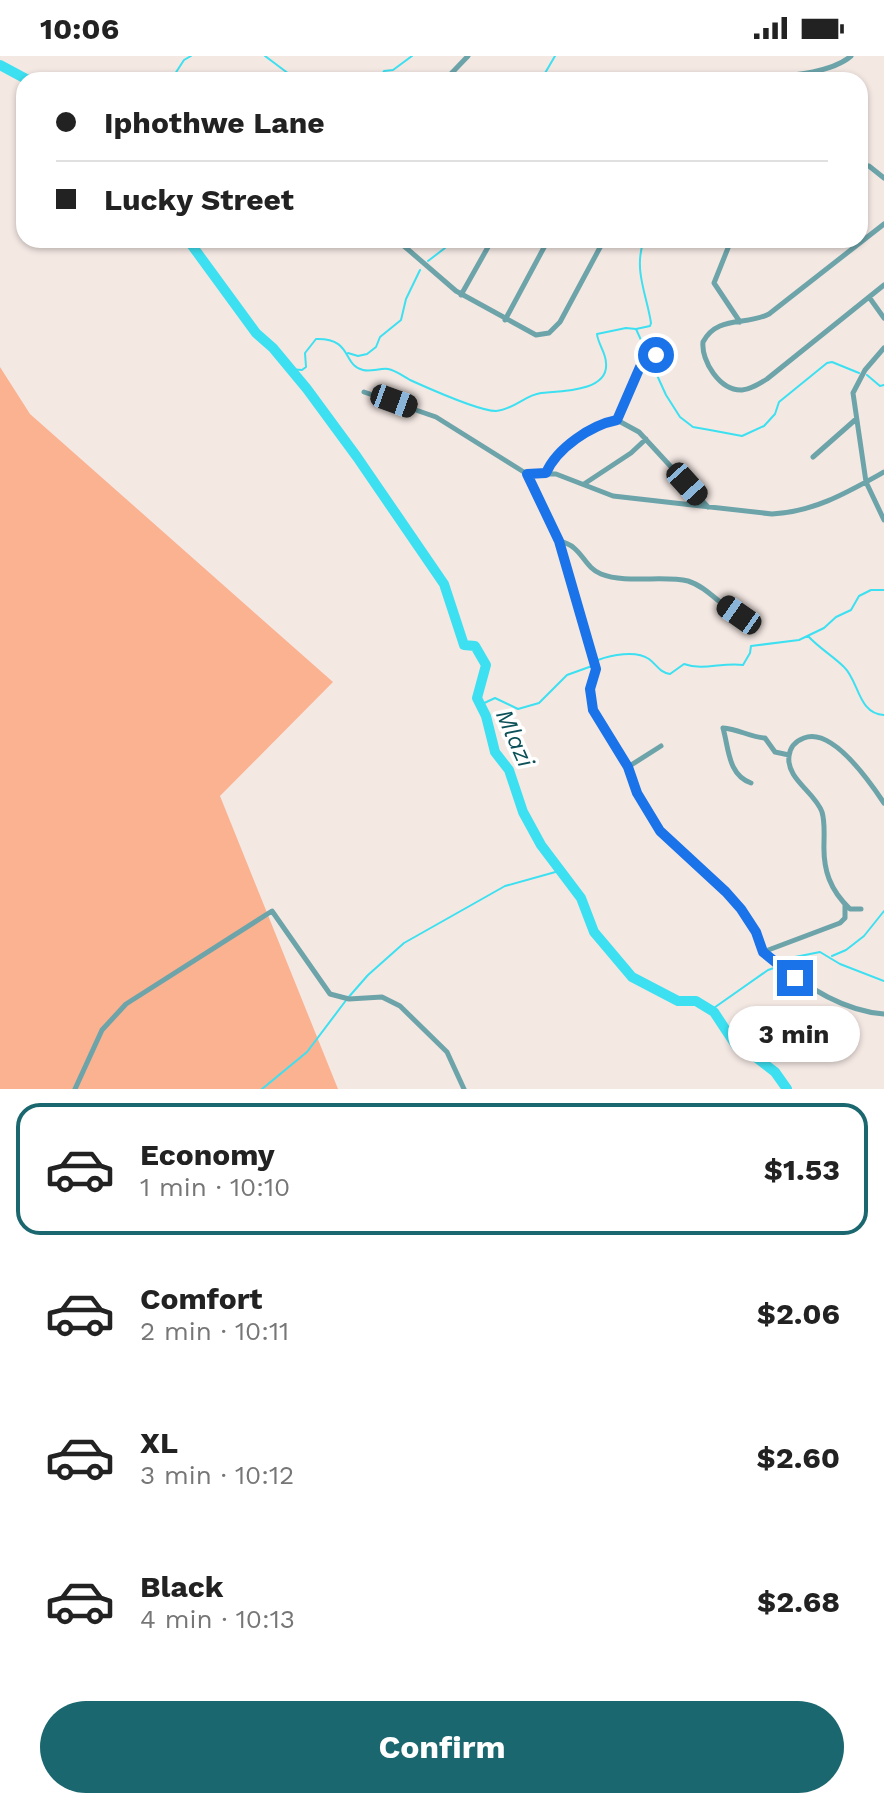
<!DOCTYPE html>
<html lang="en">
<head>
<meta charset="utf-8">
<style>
	body { margin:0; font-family:"Work Sans",sans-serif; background:#f2f2f2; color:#222; height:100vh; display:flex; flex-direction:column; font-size:30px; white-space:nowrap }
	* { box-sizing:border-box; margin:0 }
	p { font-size:26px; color:#767676 }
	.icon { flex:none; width:44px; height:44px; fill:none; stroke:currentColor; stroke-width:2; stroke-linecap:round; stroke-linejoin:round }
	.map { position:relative; height:1033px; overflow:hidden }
	.sheet { display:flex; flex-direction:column; background:#fff; flex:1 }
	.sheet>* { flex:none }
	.guide { position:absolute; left:16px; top:16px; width:852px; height:176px; border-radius:24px; box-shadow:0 2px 6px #0004; display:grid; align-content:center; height:176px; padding:0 40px; background:#fff }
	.end { position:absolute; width:36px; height:36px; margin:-18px; border:10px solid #1a73e8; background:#fff; box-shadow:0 0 0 4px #fff }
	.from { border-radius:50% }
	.bubble { position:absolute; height:56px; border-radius:28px; background:#fff; box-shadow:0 2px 6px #0004; font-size:26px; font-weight:700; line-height:56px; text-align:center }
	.car { position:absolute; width:24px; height:48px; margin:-24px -12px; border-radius:10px; box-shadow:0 0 6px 2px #0007; background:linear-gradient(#222 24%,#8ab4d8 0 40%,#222 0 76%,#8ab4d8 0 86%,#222 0) }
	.guide b { display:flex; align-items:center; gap:28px; height:76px; font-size:30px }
	.guide b+b { border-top:2px solid #e0e0e0 }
	.guide i { width:20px; height:20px; background:#222 }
	ul { padding:14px 0 0; list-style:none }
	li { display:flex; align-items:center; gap:24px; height:132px; margin:0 16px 12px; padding:0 24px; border:4px solid transparent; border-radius:24px }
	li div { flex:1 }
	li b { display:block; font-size:30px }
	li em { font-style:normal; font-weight:700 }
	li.selected { border-color:#1b676f }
	li>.icon { width:72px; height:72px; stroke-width:1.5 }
	.action { display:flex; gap:16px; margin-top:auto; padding:16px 40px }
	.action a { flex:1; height:92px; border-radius:48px; background:#1b676f; color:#fff; font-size:32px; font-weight:700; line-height:92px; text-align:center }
	.status { display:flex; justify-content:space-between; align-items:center; height:56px; padding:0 40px; background:#fff; direction:ltr }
	.status svg { height:22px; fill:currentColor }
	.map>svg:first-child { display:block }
	.green { fill:#fab291 }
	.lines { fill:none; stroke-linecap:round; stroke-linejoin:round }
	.stream { stroke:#3de0f0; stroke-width:2 }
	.river { stroke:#3de0f0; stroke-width:10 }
	.minor { stroke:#6ca4aa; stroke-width:5 }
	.route { stroke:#1a73e8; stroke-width:10 }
	.labels { text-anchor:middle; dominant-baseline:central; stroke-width:7; stroke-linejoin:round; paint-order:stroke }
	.water-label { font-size:24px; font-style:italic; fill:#0c5158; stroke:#fff }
</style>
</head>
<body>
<div class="status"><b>10:06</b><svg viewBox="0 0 49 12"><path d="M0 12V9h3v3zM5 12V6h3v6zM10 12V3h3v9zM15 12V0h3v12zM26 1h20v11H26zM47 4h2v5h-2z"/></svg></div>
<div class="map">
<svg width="884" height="1033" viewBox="0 0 884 1033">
	<rect width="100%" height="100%" fill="#f4e8e3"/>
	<path class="green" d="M 0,311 L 30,358 L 333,626 L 220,740 L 338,1033 L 0,1033 Z"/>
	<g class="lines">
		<path class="stream" d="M 265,0 L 297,24
			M 171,24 L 184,4 L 191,0
			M 379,24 L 384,15 L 393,14 L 412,0
			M 541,24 L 555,0
			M 428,205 L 445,192 L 448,184
			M 636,273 L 650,270 L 651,267 C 647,240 634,215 643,187 L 650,185
			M 348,297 L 358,300 L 367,298 L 376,291 L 380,281 L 401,264 L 406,243 L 420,214
			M 289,313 L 302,314 L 306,311 L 305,297 L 316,283 C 353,282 342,309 363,314 C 371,316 380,312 388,313 C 395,314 403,320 410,324 C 428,332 478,355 496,355 C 513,354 525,339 541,337 C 560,335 609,336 606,307 C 606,297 598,288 597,278 L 626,272 L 636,273 L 666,339 L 680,361 L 693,371 L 710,374 L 742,380 L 764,370 L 775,358 L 779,346 L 827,307 L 832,306 L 859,317
			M 867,319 L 880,330 L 884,329
			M 808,580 C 819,592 833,600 844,611 C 859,625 858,658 884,659
			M 598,604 C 611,599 636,594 649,603 C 657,609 659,616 670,618 L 684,608 C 703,615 723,606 743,609 L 750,597 L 751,590 L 799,584 L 824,572 L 836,561 L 851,554 L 859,540 L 871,534 L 884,534
			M 480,649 L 495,642 L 518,653 L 539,647 L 567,619 L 592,610
			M 832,900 L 846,894 L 864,880 L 884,855
			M 782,908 L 795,901 L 820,896 L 840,908 L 884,925
			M 711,954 L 768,914 L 777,911
			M 262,1033 L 307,996 L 347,943 L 368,919 L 404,887 L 505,830 L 559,815"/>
		<path class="river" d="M 0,9 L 28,24
			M 188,184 L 256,277 L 273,292 L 307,333 L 357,401 L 444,528 L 464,589 L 475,590 L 486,609 L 477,642 L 486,660 L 495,696 L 509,714 L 523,756 L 541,789 L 581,842 L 594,876 L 632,921 L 678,945 L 696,945 L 714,956 L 737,991 L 749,996 L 775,1016 L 787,1033"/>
		<path class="minor" d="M 445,24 L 468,0
			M 744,24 C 775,20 828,20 851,0
			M 860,109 L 869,110 L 884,122
			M 884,168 L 769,258 C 746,270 717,259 703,286 C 701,305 720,335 742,334 C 751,333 759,328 767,323 L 884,229
			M 397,184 L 456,235 L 536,279 L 549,277 L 560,266 L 604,184
			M 729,184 L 730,187 L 714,227 L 740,266
			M 461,239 L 492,184
			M 869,241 L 884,262
			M 505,264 L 548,184
			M 884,292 L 865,314 L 853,337 L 866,426 L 884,464
			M 364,336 L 436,361 L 527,418 L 559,485 L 596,613 L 590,638 L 593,654 L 628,711 L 637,737 L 660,775 L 741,853 L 756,876 L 763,896 L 840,867 L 845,862 L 845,848
			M 617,364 L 639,376 L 708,451
			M 617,364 C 626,340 635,300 665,298
			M 813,401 L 855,364
			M 546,417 C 556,392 591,369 617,364
			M 528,418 L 556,418 L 613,440 L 772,458 C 814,456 848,436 884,416
			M 584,428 L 631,397 L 646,383
			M 559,485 C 583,490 582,510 601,518 C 626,528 664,519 688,525 C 711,532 726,558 750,564
			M 628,711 L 661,690
			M 751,727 C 728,719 729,693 723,672 C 738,673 750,681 765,682 L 775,696 L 789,699
			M 861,853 L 850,853 C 830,834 823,814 824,787 C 824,777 825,766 822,756 C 815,736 786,723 789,700 C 790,691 796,685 804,682 C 832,671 870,726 884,747
			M 765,897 C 796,924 839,955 884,958
			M 75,1033 L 102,974 L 126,948 L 272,855 L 330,938 L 349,943 L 382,941 L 400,950 L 447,996 L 464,1033"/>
	</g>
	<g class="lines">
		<path class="route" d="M 656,299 L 640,311 L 617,364 C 591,369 557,392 546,417 L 527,418 L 559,485 L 596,613 L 590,633 L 593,654 L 628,711 L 637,737 L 660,775 L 726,836 L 741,853 L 756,876 L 763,896 L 795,922"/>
	</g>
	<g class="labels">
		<g class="water-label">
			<text transform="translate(515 682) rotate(66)">Mlazi</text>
		</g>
	</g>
</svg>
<i class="end from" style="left:656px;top:299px"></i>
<i class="end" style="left:795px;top:922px"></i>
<div class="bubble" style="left:728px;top:950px;width:132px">3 min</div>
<i class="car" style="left:394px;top:345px;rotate:110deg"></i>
<i class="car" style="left:687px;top:428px;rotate:138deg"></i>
<i class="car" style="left:739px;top:559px;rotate:305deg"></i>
<div class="guide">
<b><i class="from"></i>Iphothwe Lane</b>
<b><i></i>Lucky Street</b>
</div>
</div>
<section class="sheet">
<ul>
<li class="selected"><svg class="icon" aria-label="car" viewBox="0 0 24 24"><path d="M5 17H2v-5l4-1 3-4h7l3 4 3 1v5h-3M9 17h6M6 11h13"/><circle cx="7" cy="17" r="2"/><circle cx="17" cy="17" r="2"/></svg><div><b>Economy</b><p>1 min · 10:10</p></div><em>$1.53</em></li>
<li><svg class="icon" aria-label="car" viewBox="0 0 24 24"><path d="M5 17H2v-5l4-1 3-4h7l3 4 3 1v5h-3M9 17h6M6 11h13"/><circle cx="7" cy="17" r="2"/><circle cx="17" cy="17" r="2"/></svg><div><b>Comfort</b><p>2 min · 10:11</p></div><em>$2.06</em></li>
<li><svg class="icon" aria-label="car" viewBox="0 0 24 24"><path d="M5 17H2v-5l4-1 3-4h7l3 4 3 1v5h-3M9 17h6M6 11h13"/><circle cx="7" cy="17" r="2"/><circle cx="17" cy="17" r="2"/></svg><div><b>XL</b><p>3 min · 10:12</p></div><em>$2.60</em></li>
<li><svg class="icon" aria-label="car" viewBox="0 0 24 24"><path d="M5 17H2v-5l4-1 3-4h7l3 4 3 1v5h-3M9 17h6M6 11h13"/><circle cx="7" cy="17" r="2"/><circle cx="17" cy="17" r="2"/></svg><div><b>Black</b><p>4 min · 10:13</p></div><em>$2.68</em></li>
</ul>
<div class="action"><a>Confirm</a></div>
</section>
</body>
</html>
